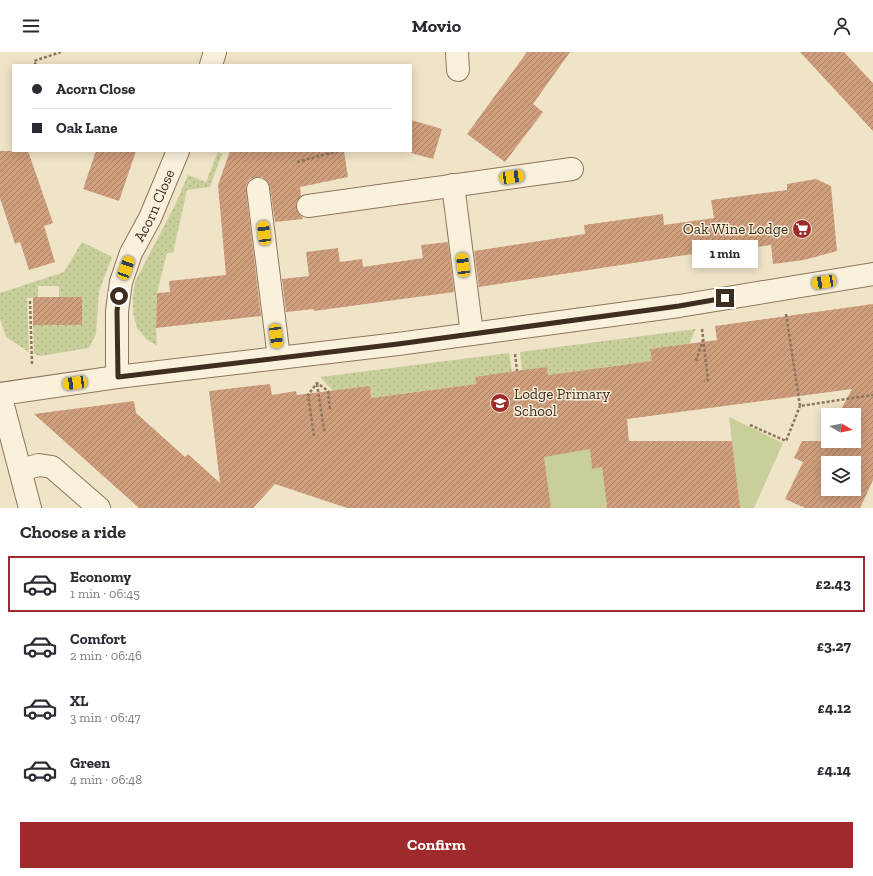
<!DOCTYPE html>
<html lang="en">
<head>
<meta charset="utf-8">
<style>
	body { margin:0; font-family:"Zilla Slab",serif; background:#f7f7f7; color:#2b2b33; height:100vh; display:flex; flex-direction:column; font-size:15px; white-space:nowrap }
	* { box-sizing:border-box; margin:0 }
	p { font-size:13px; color:#7c7c81 }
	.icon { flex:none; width:22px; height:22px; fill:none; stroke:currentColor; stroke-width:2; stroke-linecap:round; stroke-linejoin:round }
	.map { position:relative; height:456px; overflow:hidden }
	.side { display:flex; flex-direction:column; background:#fff; flex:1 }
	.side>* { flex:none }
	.banner { position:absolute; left:12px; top:12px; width:400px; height:88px; border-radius:0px; box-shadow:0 2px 10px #0003; display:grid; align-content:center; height:88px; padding:0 20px; background:#fff }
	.needle { width:26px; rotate:99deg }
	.buttons { position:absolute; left:821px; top:356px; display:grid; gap:8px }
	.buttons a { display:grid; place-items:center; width:40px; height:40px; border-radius:0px; background:#fff; box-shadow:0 2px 10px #0003; font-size:20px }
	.end { position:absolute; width:18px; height:18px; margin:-9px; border:5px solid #3d2e20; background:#fff; box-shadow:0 0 0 2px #fff }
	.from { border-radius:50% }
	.bubble { position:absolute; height:28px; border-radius:0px; background:#fff; box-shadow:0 2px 10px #0003; font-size:13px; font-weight:700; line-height:28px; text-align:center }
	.car { position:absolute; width:12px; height:24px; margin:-12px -6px; border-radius:5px; box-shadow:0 0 3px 1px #0007; background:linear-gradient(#f5c518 24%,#345 0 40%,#f5c518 0 76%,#345 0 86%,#f5c518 0) }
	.banner b { display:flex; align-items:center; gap:14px; height:38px; font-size:15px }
	.banner b+b { border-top:1px solid #e1e1e2 }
	.banner i { width:10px; height:10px; background:#2b2b33 }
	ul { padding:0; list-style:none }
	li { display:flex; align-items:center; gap:12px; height:56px; margin:0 8px 6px; padding:0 12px; border:2px solid transparent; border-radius:0px }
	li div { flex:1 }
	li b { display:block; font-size:15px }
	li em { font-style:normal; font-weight:700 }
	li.current { border-color:#9e2a2b }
	li>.icon { width:36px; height:36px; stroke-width:1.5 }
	h2 { padding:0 20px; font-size:18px; line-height:48px }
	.action { display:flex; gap:8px; margin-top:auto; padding:8px 20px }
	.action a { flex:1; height:46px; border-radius:0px; background:#9e2a2b; color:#fff; font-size:16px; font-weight:700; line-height:46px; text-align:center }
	header { display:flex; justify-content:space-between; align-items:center; height:52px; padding:0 20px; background:#fff; font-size:18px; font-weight:700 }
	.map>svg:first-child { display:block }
	.grass { fill:url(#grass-dots) }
	.park { fill:#c9cf9b }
	.building { fill:url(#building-hatch); fill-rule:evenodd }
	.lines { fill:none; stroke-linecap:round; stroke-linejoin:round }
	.minor-casing { stroke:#8d765c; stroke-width:24 }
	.path { stroke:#8d765c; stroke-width:2.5; stroke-dasharray:3 2; stroke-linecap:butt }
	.minor { stroke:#faf1dc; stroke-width:22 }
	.route { stroke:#3d2e20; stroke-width:5 }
	.labels { text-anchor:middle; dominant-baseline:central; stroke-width:3; stroke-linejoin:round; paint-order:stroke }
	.street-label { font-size:15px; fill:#3d2e20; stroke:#f7eed8 }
	.poi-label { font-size:15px; fill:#3d2e20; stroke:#f7eed8; text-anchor:end }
</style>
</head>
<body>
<header><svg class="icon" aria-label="menu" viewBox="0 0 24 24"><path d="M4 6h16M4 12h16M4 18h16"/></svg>Movio<svg class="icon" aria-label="person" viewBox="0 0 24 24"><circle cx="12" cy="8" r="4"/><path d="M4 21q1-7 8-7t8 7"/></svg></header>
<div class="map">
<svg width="873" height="456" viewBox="0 0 873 456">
	<defs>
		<pattern id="grass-dots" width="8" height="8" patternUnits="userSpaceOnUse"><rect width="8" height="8" fill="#c9cf9b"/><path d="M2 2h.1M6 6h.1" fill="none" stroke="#aeb285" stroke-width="1.8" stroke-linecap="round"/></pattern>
		<pattern id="building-hatch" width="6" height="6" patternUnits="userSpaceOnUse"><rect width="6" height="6" fill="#cf9f7d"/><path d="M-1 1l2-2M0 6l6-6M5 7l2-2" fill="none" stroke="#a98266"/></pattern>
	</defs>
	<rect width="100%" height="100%" fill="#f0e4c8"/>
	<path class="grass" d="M 218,100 L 222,102 L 210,135 L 187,138 L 173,201 L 167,201 L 157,241 L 156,276 L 157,294 L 146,287 L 137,276 L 133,261 L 133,245 L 135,230 L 175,153 L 188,123 L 206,130 Z
		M 82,190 L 112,205 L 99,239 L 96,282 L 89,296 L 40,304 L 34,302 L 33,273 L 82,273 L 82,245 L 59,245 L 59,234 L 38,234 L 38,245 L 27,246 L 29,300 L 6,285 L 0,267 L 0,241 L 64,220 Z
		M 696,277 L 689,292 L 651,297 L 652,309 L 548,323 L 547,315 L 522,318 L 520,300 Z
		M 509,301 L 512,320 L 475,325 L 476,332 L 371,346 L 370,334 L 333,339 L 320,325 Z"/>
	<path class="park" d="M 729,365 L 783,391 L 754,456 L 740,456 Z
		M 545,373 L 590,397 L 592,416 L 602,415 L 607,456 L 551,456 L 546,422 L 532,423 Z"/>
	<path class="building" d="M 527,0 L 570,0 L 533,52 L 543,60 L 505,110 L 467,82 Z
		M 800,0 L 844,0 L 873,31 L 873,79 Z
		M 411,68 L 442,77 L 433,107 L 411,101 Z
		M 0,99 L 28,99 L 53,171 L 44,174 L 55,210 L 29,218 L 20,190 L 15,192 L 0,146 Z
		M 96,99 L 136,99 L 119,149 L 83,137 Z
		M 230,99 L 344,99 L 348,125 L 300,135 L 301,144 L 297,149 L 296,155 L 298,161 L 302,165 L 303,167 L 275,170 L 270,135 L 268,130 L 262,125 L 256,125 L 250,127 L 246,133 L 246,139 L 261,264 L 156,276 L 157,241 L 170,240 L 169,229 L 226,223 L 218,133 Z
		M 816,127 L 831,134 L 837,199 L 804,208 L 773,212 L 771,193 L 718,200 L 718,198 L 479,235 L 474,199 L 585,182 L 584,173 L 663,162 L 664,173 L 714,166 L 711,148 L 787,138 L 787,132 Z
		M 448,190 L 454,240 L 314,259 L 314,257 L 286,260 L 282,227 L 309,224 L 306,200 L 338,196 L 340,210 L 362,207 L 363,215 L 423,206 L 421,193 Z
		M 33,245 L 82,245 L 82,273 L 33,273 Z
		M 873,252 L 873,428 L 860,456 L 805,456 L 785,447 L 803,410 L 794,406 L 802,389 L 825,389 L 828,384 L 828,389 L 854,389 L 854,363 L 838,363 L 852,337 L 627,367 L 629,389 L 732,389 L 740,456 L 607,456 L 602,415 L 592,417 L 590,397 L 544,405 L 551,456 L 347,456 L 275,432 L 253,456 L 139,456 L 34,362 L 134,349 L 136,361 L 185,405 L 188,402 L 220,431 L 209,339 L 270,332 L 272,343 L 296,339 L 297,343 L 370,334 L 371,346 L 476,332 L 475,325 L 522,318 L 547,315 L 548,323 L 652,309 L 650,297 L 717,288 L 715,274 ZM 828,411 L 854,411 L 854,437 L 828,437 Z"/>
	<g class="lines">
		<g class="minor-casing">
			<g id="minor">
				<path d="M 457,0 L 458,18"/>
				<path d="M 211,13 L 215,0"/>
				<path d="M 453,133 L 472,282"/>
				<path d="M 258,137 L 279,306"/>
				<path d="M 308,154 L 572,117"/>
				<path id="s1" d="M 117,325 L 117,259 L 121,230 L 131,201 L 150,166 L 178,99"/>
				<path d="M 0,342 L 117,325 L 398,292 L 679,254 L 873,222"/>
				<path d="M 0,342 L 30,456"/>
				<path d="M 20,418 L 39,413 L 52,415 L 99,456"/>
			</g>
		</g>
		<path class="path" d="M 36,13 L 34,9 L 61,0
			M 297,110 L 338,99
			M 30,249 L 32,312
			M 786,262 L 800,354 L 873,343
			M 702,277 L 708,328 L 704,329
			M 515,302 L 517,319
			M 696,309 L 703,288
			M 317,332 L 324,378 L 327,378
			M 750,373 L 786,389 L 800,354
			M 314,384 L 308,343 L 317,331 L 328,339 L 330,358"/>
		<use href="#minor" class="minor"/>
	</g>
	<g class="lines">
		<path class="route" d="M 119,244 L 117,259 L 118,325 L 398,292 L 679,254 L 725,246"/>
	</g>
	<defs>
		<g id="supermarket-disc" transform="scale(1)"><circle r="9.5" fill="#9e2a2b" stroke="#f7eed8"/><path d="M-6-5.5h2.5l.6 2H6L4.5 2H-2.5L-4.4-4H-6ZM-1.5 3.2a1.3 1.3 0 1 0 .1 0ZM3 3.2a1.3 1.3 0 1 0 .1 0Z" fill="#fff"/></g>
		<g id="school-disc" transform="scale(1)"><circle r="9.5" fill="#9e2a2b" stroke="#f7eed8"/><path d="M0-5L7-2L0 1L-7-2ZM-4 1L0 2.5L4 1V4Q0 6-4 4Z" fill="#fff"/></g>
	</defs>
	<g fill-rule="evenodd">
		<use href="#supermarket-disc" x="802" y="177"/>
		<use href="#school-disc" x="500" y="351"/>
	</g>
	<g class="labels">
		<g class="street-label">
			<text stroke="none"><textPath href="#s1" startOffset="179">Acorn Close</textPath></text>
		</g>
		<g class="poi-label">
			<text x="788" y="177">Oak Wine Lodge</text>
			<text x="514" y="342" text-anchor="start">Lodge Primary<tspan x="514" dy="17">School</tspan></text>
		</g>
	</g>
</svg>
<div class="buttons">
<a><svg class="needle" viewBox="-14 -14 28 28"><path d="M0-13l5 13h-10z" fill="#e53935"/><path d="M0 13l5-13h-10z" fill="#7c7c81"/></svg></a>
<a><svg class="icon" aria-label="layers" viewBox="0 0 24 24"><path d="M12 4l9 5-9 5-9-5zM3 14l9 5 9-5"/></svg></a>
</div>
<i class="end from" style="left:119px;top:244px"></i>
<i class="end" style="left:725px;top:246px"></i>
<div class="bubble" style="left:692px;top:188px;width:66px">1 min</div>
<i class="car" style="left:512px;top:125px;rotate:82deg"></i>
<i class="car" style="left:264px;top:181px;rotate:353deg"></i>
<i class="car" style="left:463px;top:213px;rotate:353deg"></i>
<i class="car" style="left:126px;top:216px;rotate:20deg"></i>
<i class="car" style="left:824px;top:230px;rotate:261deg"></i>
<i class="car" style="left:276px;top:284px;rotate:173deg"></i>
<i class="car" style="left:75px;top:331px;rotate:262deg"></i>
<div class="banner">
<b><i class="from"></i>Acorn Close</b>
<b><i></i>Oak Lane</b>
</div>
</div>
<section class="side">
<h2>Choose a ride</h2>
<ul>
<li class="current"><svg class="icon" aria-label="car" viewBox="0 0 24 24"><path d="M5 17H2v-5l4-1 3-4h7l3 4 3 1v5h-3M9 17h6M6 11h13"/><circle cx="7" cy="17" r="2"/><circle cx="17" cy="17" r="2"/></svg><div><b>Economy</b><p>1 min · 06:45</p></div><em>£2.43</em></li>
<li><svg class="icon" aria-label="car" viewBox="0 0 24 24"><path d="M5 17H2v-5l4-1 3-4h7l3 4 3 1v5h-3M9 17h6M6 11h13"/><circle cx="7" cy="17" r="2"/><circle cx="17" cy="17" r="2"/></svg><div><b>Comfort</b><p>2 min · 06:46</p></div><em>£3.27</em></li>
<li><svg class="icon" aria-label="car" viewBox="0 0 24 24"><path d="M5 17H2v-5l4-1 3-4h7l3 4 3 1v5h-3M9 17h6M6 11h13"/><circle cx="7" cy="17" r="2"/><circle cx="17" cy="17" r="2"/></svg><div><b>XL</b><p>3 min · 06:47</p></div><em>£4.12</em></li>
<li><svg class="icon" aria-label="car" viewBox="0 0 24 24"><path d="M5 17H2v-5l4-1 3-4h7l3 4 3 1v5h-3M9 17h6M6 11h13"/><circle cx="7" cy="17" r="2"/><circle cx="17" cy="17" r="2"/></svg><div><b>Green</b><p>4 min · 06:48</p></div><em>£4.14</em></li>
</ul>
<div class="action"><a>Confirm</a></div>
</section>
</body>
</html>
